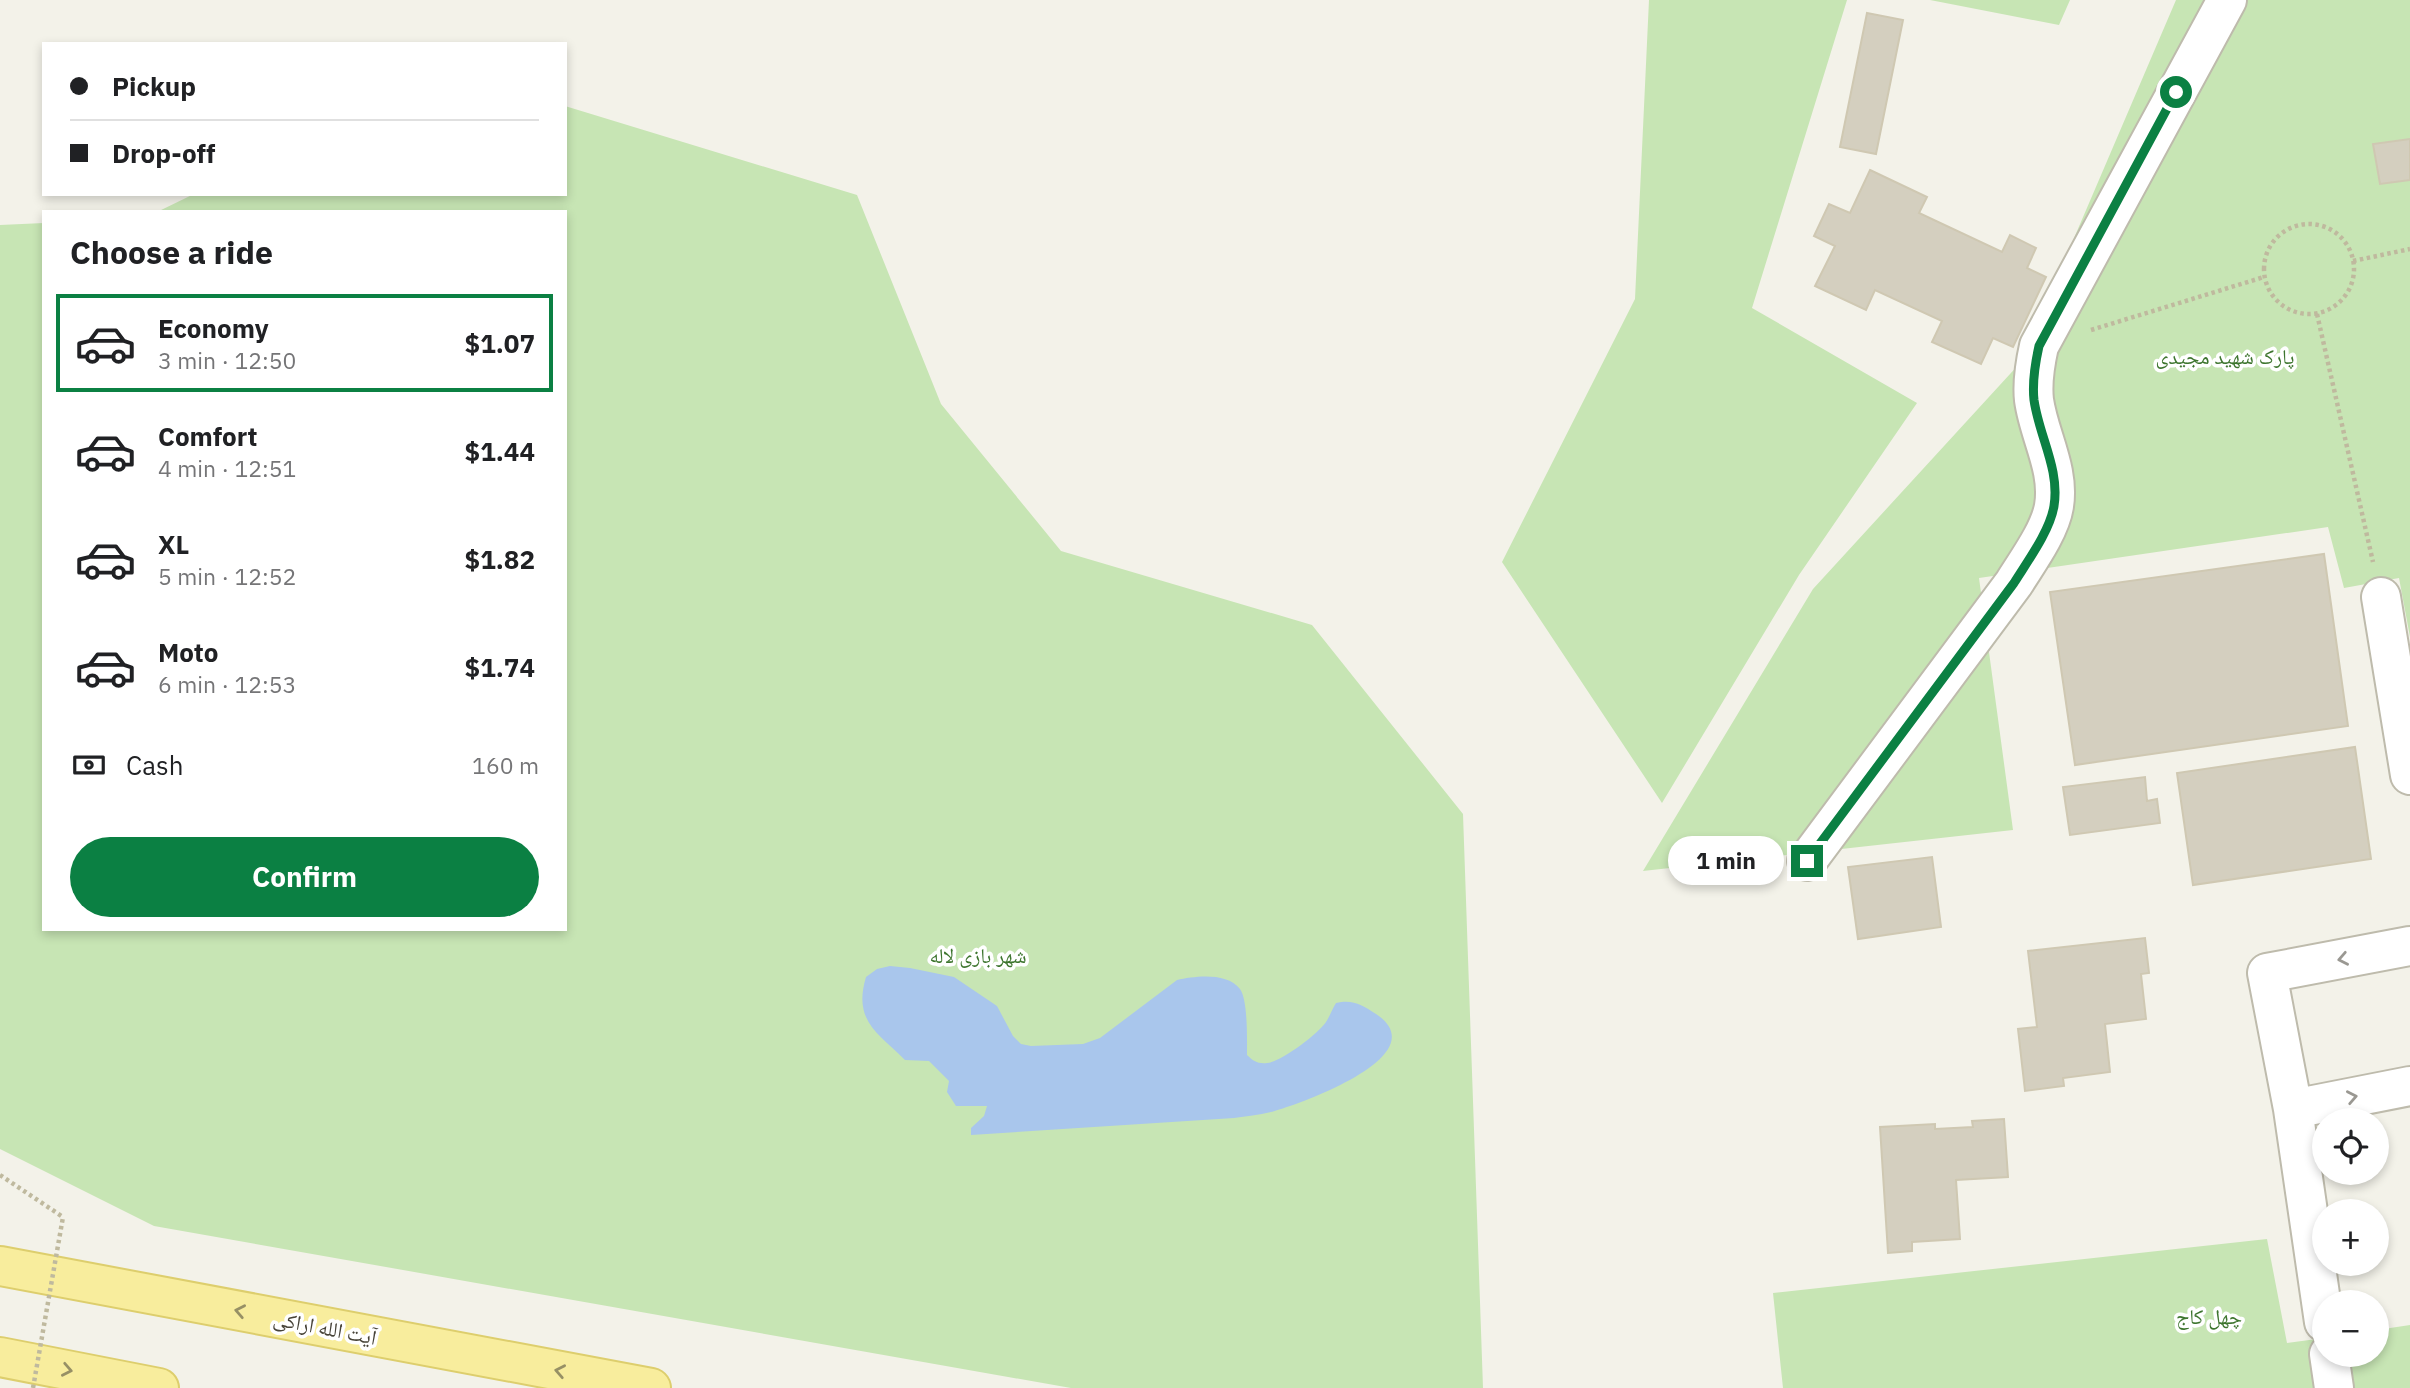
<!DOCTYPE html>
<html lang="en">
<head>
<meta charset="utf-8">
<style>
	body { margin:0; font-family:"IBM Plex Sans","Noto Naskh Arabic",sans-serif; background:#f6f6f6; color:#202124; height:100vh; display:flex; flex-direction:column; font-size:26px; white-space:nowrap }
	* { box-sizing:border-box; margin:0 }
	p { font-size:23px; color:#757577 }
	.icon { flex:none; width:38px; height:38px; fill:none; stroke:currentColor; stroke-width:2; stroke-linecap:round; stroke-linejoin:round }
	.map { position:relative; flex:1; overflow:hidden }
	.side { position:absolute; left:42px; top:210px; width:525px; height:721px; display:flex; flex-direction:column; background:#fff; border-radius:0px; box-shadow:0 4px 10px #0003 }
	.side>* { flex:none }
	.top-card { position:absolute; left:42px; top:42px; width:525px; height:154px; border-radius:0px; box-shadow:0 4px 10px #0003; display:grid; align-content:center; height:154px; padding:0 28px; background:#fff }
	.controls { position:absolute; left:2312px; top:1108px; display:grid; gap:14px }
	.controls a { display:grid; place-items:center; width:77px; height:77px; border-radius:50%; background:#fff; box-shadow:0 4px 10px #0003; font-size:35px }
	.end { position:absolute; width:32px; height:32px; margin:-16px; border:9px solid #0b8043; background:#fff; box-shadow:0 0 0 4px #fff }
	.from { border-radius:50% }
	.bubble { position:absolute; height:49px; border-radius:24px; background:#fff; box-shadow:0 4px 10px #0003; font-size:23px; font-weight:700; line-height:49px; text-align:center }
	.top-card b { display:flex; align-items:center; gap:24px; height:66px; font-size:26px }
	.top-card b+b { border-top:2px solid #e0e0e0 }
	.top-card i { width:18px; height:18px; background:#202124 }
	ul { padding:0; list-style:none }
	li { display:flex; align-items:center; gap:21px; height:98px; margin:0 14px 10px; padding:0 14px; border:4px solid transparent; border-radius:0px }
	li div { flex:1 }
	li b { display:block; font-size:26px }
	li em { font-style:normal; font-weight:700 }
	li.on { border-color:#0b8043 }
	li>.icon { width:63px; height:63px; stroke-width:1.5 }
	h2 { padding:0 28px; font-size:32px; line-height:84px }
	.pay { display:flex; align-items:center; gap:18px; height:77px; padding:0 28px; font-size:26px }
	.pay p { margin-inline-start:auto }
	.cta { display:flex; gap:14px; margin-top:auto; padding:14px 28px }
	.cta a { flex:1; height:80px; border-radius:42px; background:#0b8043; color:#fff; font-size:28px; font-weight:700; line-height:80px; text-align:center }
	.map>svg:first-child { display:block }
	.green { fill:#c7e5b4 }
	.water { fill:#a9c6ec }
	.building { fill:#d4cfbf; stroke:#cfc8b2; stroke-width:2 }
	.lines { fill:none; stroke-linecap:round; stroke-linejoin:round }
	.minor-casing { stroke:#bebbac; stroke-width:42 }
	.major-casing { stroke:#ddce6d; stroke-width:42 }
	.path { stroke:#bfb99e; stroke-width:4.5; stroke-dasharray:3.5 3.5; stroke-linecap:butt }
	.minor { stroke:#fff; stroke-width:38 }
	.major { stroke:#f8ed9d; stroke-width:38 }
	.path-bridge { stroke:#bfb99e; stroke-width:4.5; stroke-dasharray:3.5 3.5; stroke-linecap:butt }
	.oneway { stroke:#9a9892 }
	.oneway2 { stroke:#979065 }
	.route { stroke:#0b8043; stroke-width:9 }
	.labels { text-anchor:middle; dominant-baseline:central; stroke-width:7; stroke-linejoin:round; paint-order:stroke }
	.park-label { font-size:21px; fill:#3d752e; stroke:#fff }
	.street-label { font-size:21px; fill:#474338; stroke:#fff }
</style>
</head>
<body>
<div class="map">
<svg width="2410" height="1388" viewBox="0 0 2410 1388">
	<rect width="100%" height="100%" fill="#f3f2e9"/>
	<path class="green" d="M 1649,0 L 1847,0 L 1752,308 L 1917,403 L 1799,575 L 1662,803 L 1502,562 L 1635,299 Z
		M 1930,0 L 2070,0 L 2059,25 Z
		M 2176,0 L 2410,0 L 2410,637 L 2399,578 L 2344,588 L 2328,527 L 1979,578 L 2013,830 L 1643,871 L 1813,589 L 2021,362 Z
		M 565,106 L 857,195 L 941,404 L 1061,551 L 1312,625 L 1463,814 L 1483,1388 L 1071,1388 L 154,1226 L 0,1149 L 0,225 L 44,223 L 44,929 L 565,929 L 565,212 L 157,212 L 194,194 L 565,194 Z
		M 2267,1239 L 2287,1343 L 2324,1338 L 2324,1354 L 2376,1354 L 2377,1330 L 2410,1325 L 2410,1388 L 1783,1388 L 1773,1293 Z"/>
	<path class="water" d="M 890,966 L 910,968 L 954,977 L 997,1006 L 1013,1036 L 1021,1044 L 1031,1046 L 1083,1044 L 1100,1038 L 1177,980 C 1195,976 1227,972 1240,989 C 1248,1000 1247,1040 1247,1055 C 1253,1061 1258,1064 1267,1063 C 1281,1062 1318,1034 1326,1022 C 1330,1016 1332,1009 1336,1003 C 1353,999 1362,1005 1376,1014 C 1438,1055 1300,1104 1271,1112 C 1259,1115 1246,1116 1234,1118 L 971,1135 L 971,1128 L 984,1116 L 987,1106 L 956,1106 L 947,1092 L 949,1081 L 929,1061 L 905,1060 C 877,1032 853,1021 866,977 L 877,969 Z"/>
	<path class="building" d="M 1867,13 L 1903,20 L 1876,154 L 1840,147 Z
		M 2410,139 L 2410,180 L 2380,184 L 2373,144 Z
		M 1870,170 L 1927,197 L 1919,213 L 2002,252 L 2010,235 L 2036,248 L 2027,268 L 2046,277 L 2013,347 L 1993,338 L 1981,364 L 1932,342 L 1942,321 L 1875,290 L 1866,310 L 1815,286 L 1835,246 L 1814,236 L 1829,204 L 1850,213 Z
		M 2324,554 L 2348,726 L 2075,765 L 2050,592 Z
		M 2355,747 L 2371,859 L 2193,885 L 2177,773 Z
		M 2145,777 L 2147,801 L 2157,799 L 2160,823 L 2070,835 L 2063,787 Z
		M 1932,857 L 1941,927 L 1858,939 L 1848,867 Z
		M 2145,938 L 2149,973 L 2141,974 L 2146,1019 L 2105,1024 L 2110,1072 L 2063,1078 L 2064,1086 L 2025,1091 L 2018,1029 L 2037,1027 L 2028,951 Z
		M 2004,1119 L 2008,1177 L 1956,1180 L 1960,1239 L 1912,1242 L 1912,1251 L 1888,1253 L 1880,1127 L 1935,1124 L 1935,1129 L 1973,1127 L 1972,1121 Z"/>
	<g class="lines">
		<g class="minor-casing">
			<path id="minor" d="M 2381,597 L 2410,775
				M 1807,861 L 2014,583 C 2027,562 2050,531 2054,506 C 2060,469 2039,436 2034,400 C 2032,382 2035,364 2039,346 L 2227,0
				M 2293,1109 L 2410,1086
				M 2324,1322 L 2293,1109 L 2267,973 L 2410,946
				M 2329,1354 L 2334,1388"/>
		</g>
		<g class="major-casing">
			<path id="major" d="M 0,1266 L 651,1388
				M 0,1357 L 159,1388"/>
		</g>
		<path class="path" d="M2264 269a45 45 0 1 1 90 0a45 45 0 1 1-90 0Z
			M 2353,261 L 2410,249
			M 2317,314 L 2373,562
			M 2091,330 L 2264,277
			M 0,1175 L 63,1217"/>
		<use href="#minor" class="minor"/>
		<use href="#major" class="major"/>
		<path class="path-bridge" d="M 33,1388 L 63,1217"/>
	</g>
	<defs><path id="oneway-chevron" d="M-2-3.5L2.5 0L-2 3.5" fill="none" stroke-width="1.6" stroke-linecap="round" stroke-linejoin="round" transform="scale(1.75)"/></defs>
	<g class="oneway">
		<use href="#oneway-chevron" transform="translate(2343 959) rotate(169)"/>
		<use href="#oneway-chevron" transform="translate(2352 1097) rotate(-11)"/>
	</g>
	<g class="oneway2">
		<use href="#oneway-chevron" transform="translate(240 1311) rotate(-169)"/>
		<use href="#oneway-chevron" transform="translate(67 1370) rotate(11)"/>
		<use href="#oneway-chevron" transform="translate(560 1371) rotate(-169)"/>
	</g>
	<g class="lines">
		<path class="route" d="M 1807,861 L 2014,583 C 2027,562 2050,531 2054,506 C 2060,469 2039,436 2034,400 C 2032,382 2035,364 2039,346 L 2176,92"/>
	</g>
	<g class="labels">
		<g class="park-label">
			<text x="2225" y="356">پارک شهید مجیدی</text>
			<text x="978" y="955">شهر بازی لاله</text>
			<text x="2209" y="1316">چهل کاج</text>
		</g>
		<g class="street-label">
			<text transform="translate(325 1327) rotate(11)">آیت الله اراکی</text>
		</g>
	</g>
</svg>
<div class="controls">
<a><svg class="icon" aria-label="locate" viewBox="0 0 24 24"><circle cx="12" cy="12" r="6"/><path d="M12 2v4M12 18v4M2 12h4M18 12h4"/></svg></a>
<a>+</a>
<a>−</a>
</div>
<i class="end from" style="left:2176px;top:92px"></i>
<i class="end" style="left:1807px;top:861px"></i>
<div class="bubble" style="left:1668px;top:836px;width:116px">1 min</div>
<div class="top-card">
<b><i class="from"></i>Pickup</b>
<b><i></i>Drop-off</b>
</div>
<section class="side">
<h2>Choose a ride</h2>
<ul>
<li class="on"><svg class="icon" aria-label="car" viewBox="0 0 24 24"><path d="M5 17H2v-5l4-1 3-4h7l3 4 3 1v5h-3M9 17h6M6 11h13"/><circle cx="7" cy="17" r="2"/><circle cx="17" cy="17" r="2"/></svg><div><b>Economy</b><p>3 min · 12:50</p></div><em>$1.07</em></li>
<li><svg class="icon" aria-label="car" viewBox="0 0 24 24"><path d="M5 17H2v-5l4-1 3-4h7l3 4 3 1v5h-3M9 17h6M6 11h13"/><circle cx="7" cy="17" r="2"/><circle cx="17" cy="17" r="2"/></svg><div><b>Comfort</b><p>4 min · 12:51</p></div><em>$1.44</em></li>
<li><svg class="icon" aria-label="car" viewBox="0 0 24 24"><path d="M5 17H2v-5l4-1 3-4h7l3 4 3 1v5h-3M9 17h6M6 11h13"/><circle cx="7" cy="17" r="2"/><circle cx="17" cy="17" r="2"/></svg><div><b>XL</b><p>5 min · 12:52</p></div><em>$1.82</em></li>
<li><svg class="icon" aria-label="car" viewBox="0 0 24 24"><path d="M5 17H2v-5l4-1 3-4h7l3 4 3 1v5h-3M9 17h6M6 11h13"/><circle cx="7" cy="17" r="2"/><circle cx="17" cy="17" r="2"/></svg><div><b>Moto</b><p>6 min · 12:53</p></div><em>$1.74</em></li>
</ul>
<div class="pay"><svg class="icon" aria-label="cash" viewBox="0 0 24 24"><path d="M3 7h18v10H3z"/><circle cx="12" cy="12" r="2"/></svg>Cash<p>160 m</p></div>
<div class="cta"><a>Confirm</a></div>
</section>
</div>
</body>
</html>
